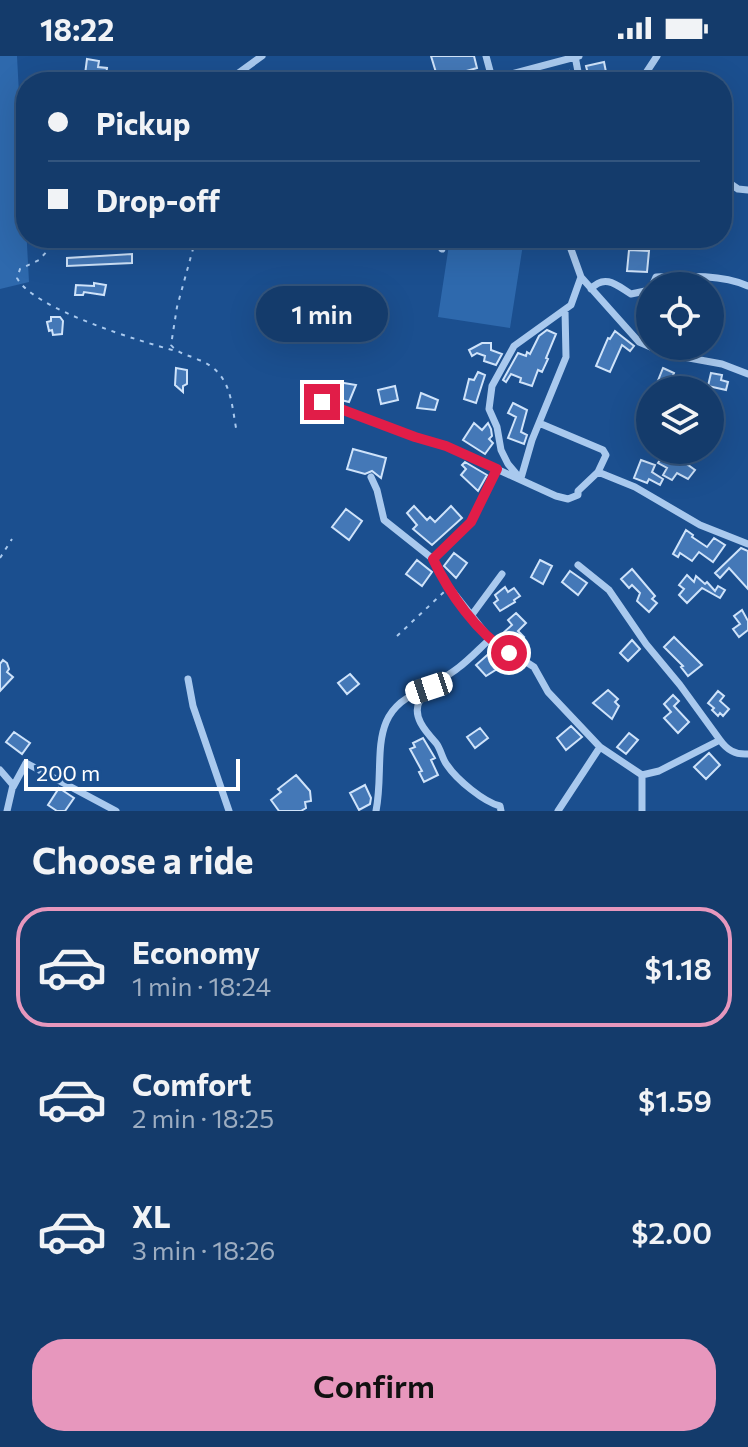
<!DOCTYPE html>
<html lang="en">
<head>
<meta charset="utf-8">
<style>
	body { margin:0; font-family:Commissioner,sans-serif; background:#214673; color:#f1f3f6; height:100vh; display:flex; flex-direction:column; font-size:30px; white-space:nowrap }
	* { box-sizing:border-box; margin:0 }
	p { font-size:26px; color:#9dadc1 }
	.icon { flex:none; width:44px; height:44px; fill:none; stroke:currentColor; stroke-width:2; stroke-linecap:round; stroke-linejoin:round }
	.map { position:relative; height:755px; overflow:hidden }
	.drawer { display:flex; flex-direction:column; background:#143b6b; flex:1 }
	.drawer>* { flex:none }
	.guide { position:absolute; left:16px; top:16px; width:716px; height:176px; border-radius:32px; box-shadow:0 8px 32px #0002,0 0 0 2px #33557e; display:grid; align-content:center; height:176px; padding:0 32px; background:#143b6b }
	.controls { position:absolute; left:636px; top:216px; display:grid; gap:16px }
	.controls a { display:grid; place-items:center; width:88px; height:88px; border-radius:50%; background:#143b6b; box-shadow:0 8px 32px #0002,0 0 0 2px #33557e; font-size:40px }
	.scale { position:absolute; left:24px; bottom:20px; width:216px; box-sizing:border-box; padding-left:8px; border:4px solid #fff; border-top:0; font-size:22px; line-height:28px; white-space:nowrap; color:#fff; -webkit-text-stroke:6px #1b4f8f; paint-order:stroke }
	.end { position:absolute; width:36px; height:36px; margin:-18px; border:10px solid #e11d48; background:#fff; box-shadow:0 0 0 4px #fff }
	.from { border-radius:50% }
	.bubble { position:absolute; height:56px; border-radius:28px; background:#143b6b; box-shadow:0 8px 32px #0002,0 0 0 2px #33557e; font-size:26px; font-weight:600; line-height:56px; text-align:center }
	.car { position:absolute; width:24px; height:48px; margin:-24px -12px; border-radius:10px; box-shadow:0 0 6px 2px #0007; background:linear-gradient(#fff 24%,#345 0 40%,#fff 0 76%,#345 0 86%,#fff 0) }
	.guide b { display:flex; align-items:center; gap:28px; height:76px; font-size:30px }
	.guide b+b { border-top:2px solid #33557e }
	.guide i { width:20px; height:20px; background:#f1f3f6 }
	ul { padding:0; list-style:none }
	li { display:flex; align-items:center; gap:24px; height:120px; margin:0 16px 12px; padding:0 16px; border:4px solid transparent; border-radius:32px }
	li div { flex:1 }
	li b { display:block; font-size:30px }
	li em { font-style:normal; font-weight:600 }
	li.on { border-color:#e797bd }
	li>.icon { width:72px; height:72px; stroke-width:1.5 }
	h2 { padding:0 32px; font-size:36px; line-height:96px }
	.cta { display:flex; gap:16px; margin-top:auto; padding:16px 32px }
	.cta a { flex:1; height:92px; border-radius:32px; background:#e797bd; color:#111; font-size:32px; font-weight:600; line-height:92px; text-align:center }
	.status { display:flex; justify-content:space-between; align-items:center; height:56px; padding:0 40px; background:#143b6b; direction:ltr }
	.status svg { height:22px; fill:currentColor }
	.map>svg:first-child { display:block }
	.green { fill:#2e69ad }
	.building { fill:#4478b7; stroke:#cfe3fa; stroke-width:2 }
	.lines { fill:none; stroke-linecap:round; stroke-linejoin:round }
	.path { stroke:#a9c9ee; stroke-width:2; stroke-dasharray:4 6; stroke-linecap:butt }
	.minor { stroke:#a9c9ee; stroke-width:7 }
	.route { stroke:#e11d48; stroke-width:10 }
</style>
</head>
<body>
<div class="status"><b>18:22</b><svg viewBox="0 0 49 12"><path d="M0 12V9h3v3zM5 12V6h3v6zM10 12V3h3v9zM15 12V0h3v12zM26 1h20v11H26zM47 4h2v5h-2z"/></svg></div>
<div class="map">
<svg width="748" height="755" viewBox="0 0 748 755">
	<rect width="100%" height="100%" fill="#1b4f8f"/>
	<path class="green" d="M 0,0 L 17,0 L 29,226 L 0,233 Z
		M 450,182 L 524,182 L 510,272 L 438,261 Z"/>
	<path class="building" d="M 431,0 L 474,0 L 477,12 L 438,23 Z
		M 87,3 L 99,5 L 98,11 L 107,12 L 106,19 L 101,18 L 100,26 L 84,26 Z
		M 604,6 L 608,26 L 590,26 L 586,10 Z
		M 569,15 L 571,26 L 529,26 L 529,24 Z
		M 629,194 L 649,195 L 647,216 L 627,215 Z
		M 132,198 L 132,207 L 67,210 L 67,202 Z
		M 94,227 L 106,229 L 104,239 L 84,236 L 83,239 L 75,239 L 76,229 L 94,230 Z
		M 51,261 L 60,261 L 63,265 L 62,278 L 53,279 L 52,274 L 49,275 L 47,266 L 51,265 Z
		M 547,274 L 556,278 L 546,302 L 548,303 L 542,316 L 538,314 L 532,330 L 520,326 L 521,322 L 511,318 L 506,326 L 503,324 L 518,297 L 526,300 L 527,296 L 530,298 L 539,280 Z
		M 615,275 L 634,290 L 630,295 L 622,289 L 610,316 L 596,310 L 608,282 L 610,283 Z
		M 482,287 L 491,287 L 491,294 L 502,298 L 496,309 L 484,305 L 485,300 L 477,297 L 472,300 L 469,294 Z
		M 176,312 L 187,314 L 187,328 L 183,330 L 183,336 L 175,329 Z
		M 663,312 L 674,317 L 667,334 L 655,332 Z
		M 478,316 L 485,319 L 476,347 L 464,343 L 469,323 L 474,324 Z
		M 711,317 L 722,319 L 721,324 L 728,326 L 726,334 L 708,330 Z
		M 338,326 L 356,329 L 349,346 L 337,343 Z
		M 395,330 L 398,344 L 381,348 L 378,334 Z
		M 421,337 L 438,344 L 435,354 L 417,352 Z
		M 513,347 L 527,354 L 521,376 L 527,379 L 524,388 L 508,382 L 516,361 L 508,357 Z
		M 474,367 L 482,374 L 488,367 L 491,373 L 492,380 L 489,383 L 493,387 L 485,398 L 463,384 Z
		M 353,393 L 386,402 L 381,422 L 372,415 L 365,418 L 347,413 Z
		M 663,400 L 678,408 L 681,404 L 695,414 L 688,423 L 677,417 L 672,424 L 663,419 L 667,412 L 658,407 Z
		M 641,404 L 655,409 L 652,416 L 663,423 L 660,429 L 649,423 L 647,427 L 634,422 Z
		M 465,406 L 487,419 L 478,435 L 461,419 L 466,413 L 462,409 Z
		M 414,450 L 427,464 L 430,461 L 435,466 L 451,450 L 462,462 L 432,489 L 413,473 L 417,469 L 407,457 Z
		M 346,453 L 362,465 L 349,484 L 332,471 Z
		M 686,474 L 693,479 L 692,481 L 707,491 L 714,482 L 725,489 L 713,506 L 699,496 L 692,505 L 680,497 L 678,501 L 673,498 Z
		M 741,492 L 748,495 L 748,533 L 729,512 L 720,522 L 715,517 Z
		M 454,497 L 467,507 L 456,522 L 444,510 Z
		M 417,504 L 432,516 L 422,530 L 406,518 Z
		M 540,504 L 552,510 L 543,528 L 531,521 Z
		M 632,513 L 655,540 L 652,543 L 657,547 L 649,556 L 637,545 L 640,537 L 632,529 L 629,532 L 621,523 Z
		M 570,515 L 587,527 L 578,539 L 562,526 Z
		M 687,519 L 694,526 L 696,520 L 705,528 L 707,526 L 715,535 L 718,530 L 725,534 L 720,542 L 702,532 L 687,547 L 679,539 L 684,533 L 679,529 Z
		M 505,531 L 508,536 L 514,532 L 520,540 L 514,544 L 515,546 L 500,555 L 494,547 L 498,544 L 495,539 Z
		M 742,554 L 748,565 L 748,574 L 739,581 L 733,573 L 740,568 L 734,560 Z
		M 516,557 L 526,567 L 518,575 L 524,581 L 515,590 L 503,577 L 512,569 L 508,564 Z
		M 674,581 L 702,609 L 688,620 L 681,611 L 683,610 L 664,591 Z
		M 632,584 L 640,593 L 628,605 L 620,597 Z
		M 494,593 L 502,598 L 499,601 L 505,608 L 486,620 L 476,609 Z
		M 3,604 L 7,607 L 9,613 L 7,616 L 13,621 L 0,635 L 0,608 Z
		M 350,618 L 359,628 L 347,638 L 338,627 Z
		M 608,634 L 618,643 L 615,646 L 619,650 L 612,663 L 593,647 Z
		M 718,635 L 724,640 L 720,645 L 729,653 L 723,660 L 720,657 L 718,660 L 712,654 L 714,652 L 708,647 Z
		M 673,639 L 679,645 L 674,650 L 689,666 L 678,677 L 664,662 L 671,656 L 664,648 Z
		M 571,670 L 582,681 L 566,694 L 557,682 Z
		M 480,672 L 488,682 L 475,692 L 467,681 Z
		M 14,676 L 30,687 L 22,698 L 6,686 Z
		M 629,677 L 638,684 L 626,698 L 617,691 Z
		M 423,682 L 435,702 L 431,704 L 438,719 L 424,726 L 419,716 L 422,715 L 410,693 L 415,691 L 413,687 Z
		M 709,697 L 720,709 L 706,723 L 694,711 Z
		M 296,719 L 310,735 L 311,745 L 305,746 L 306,752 L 301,755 L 279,755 L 271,744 L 281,736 L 278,733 Z
		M 365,729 L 371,742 L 370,748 L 359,754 L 350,737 Z
		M 59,732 L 74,742 L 65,755 L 57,755 L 48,749 Z"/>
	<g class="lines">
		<path class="path" d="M 59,182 L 39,204 L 20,213 L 17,222 C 33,253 142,286 176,295
			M 196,182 L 177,251 L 171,289 C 178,298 189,299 199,304 C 230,316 231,343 236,372
			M 0,502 L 12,483
			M 397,580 L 445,535"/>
		<path class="minor" d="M 486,0 L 493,26
			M 575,0 L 580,26
			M 492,23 L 579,0
			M 142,25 L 183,23 L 198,26
			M 226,26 L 262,0
			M 640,26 L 657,0
			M 722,122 L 738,133 L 748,134
			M 567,182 L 581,221 L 639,286 L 667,298 L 722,308 L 748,318
			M 442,193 L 444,182
			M 652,230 L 656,221 C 685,220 721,218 748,230
			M 591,233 C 605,217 618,230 631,238 L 650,234
			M 322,346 L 415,381 L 446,390 L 556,440 L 568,443 L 578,439 L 578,435 L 598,416 L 635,431 L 700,469 L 748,488
			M 539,367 L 603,394 L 606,399 L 598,416
			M 497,413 L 471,466 L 433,503 L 445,526 L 490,583 L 534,611 L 548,636 L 600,691 L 642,719 L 659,715 L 720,684 C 727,694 735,699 748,698
			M 371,421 L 377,434 L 384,464 L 433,503
			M 519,421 L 508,408 L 501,394 L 497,371 L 489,353 L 492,330 L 514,290 L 571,249 L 581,221
			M 521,422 L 532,384 L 566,301 L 565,254
			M 578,509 L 609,534 L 646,588 L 680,629 L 720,684
			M 471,560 L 502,518
			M 490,583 C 479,593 469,604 458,612 C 444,623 429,628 420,644 C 411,660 426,676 436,687 C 441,693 442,703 447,709 C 457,724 484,746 500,750 L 501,755
			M 188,623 L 193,650 L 229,755
			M 0,714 L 13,729 L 7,755
			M 642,719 L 642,755
			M 13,731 L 26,707 L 116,755
			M 376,755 C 386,704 364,653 427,633
			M 558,755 L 600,691"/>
	</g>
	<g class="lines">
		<path class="route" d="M 322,346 L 415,381 L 446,390 L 497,413 L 471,466 L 433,503 C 449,537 477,577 509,597"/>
	</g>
</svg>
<div class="controls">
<a><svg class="icon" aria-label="locate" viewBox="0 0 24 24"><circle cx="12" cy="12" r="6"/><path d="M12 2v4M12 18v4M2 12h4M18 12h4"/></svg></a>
<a><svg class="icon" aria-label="layers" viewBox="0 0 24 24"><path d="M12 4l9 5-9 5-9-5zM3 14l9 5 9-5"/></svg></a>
</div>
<div class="scale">200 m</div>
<i class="end from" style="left:509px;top:597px"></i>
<i class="end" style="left:322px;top:346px"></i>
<div class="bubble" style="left:256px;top:230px;width:132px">1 min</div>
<i class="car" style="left:429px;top:632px;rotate:252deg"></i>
<div class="guide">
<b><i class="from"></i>Pickup</b>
<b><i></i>Drop-off</b>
</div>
</div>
<section class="drawer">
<h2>Choose a ride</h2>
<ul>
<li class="on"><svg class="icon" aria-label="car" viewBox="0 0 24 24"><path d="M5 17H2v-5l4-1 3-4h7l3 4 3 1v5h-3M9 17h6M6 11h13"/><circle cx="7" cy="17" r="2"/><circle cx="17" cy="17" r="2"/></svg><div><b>Economy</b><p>1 min · 18:24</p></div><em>$1.18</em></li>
<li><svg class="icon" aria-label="car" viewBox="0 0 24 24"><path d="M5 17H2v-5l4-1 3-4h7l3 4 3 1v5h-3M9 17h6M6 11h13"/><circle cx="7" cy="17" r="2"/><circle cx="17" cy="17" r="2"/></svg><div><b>Comfort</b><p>2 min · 18:25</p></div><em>$1.59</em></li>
<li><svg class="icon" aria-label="car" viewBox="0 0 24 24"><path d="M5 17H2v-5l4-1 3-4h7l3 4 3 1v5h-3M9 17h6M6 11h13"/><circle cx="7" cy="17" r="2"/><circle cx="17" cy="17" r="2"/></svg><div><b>XL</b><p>3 min · 18:26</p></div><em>$2.00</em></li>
</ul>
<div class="cta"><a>Confirm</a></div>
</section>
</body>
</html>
